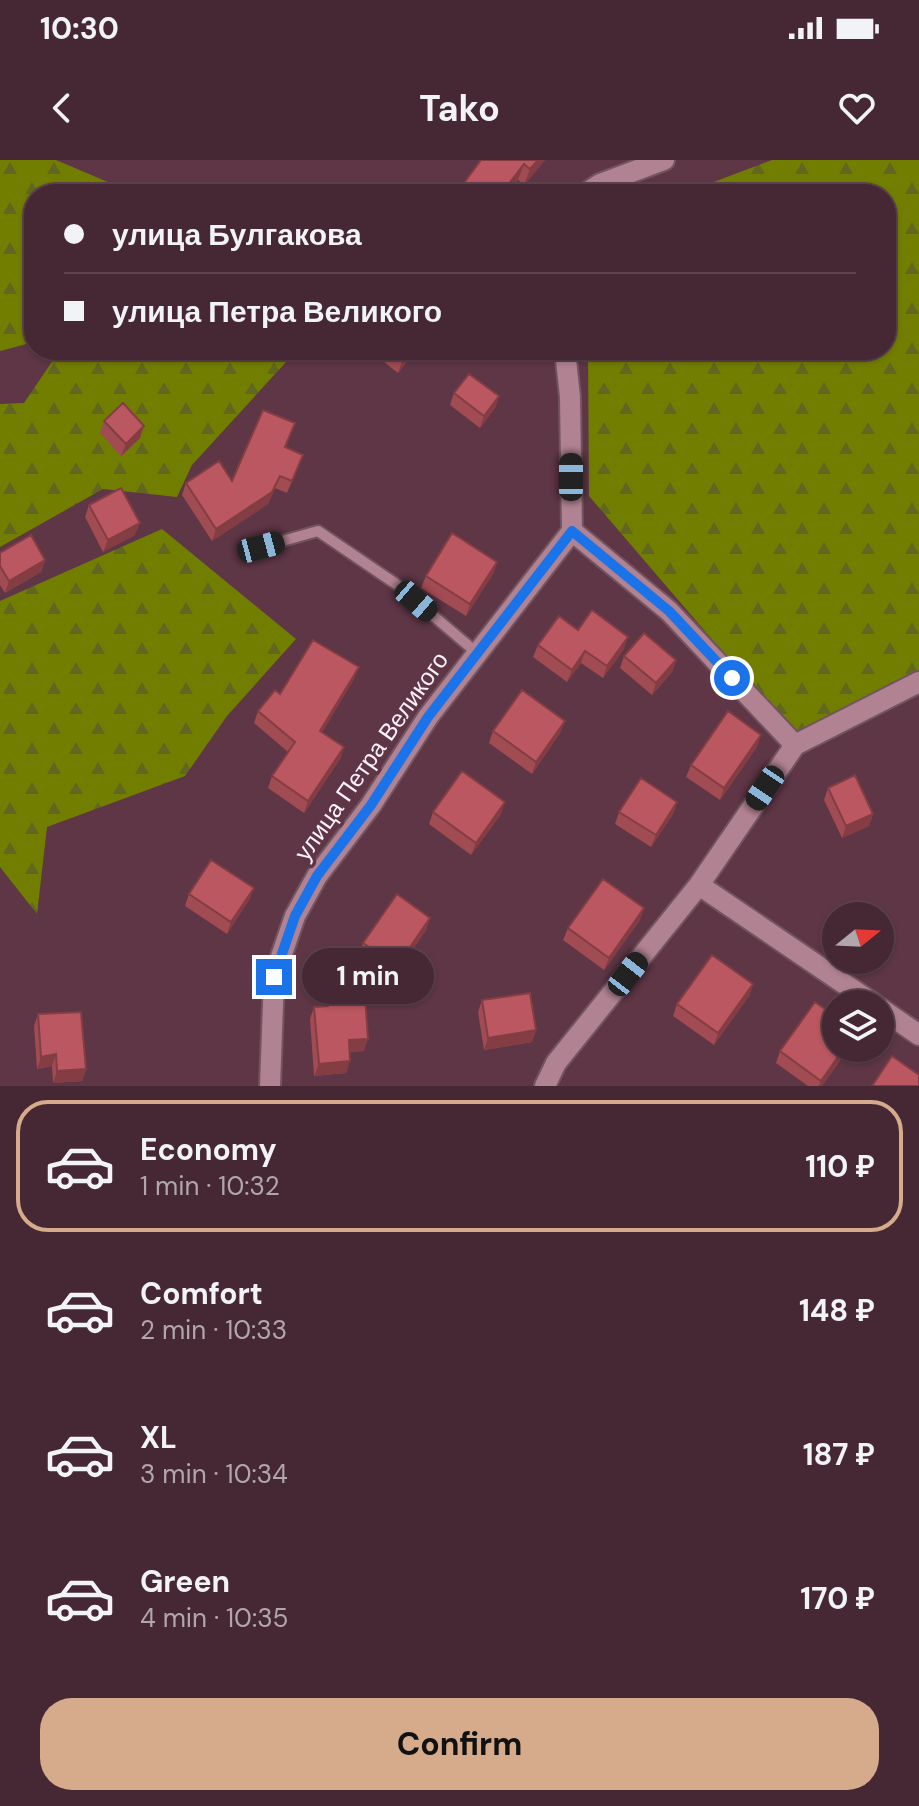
<!DOCTYPE html>
<html lang="en">
<head>
<meta charset="utf-8">
<style>
	body { margin:0; font-family:"DM Sans",sans-serif; background:#4d303c; color:#f1f3f6; height:100vh; display:flex; flex-direction:column; font-size:30px; white-space:nowrap }
	* { box-sizing:border-box; margin:0 }
	p { font-size:26px; color:#b0a6ac }
	.icon { flex:none; width:44px; height:44px; fill:none; stroke:currentColor; stroke-width:2; stroke-linecap:round; stroke-linejoin:round }
	.map { position:relative; height:926px; overflow:hidden }
	.side { display:flex; flex-direction:column; background:#462834; flex:1 }
	.side>* { flex:none }
	.guide { position:absolute; left:24px; top:24px; width:872px; height:176px; border-radius:32px; box-shadow:0 2px 6px #0004,0 0 0 2px #5e444f; display:grid; align-content:center; height:176px; padding:0 40px; background:#462834 }
	.needle { width:52px; rotate:72deg }
	.tools { position:absolute; left:822px; top:742px; display:grid; gap:16px }
	.tools a { display:grid; place-items:center; width:72px; height:72px; border-radius:50%; background:#462834; box-shadow:0 2px 6px #0004,0 0 0 2px #5e444f; font-size:40px }
	.end { position:absolute; width:36px; height:36px; margin:-18px; border:10px solid #1a73e8; background:#fff; box-shadow:0 0 0 4px #fff }
	.from { border-radius:50% }
	.bubble { position:absolute; height:56px; border-radius:28px; background:#462834; box-shadow:0 2px 6px #0004,0 0 0 2px #5e444f; font-size:26px; font-weight:700; line-height:56px; text-align:center }
	.car { position:absolute; width:24px; height:48px; margin:-24px -12px; border-radius:10px; box-shadow:0 0 6px 2px #0007; background:linear-gradient(#222 24%,#8ab4d8 0 40%,#222 0 76%,#8ab4d8 0 86%,#222 0) }
	.guide b { display:flex; align-items:center; gap:28px; height:76px; font-size:30px }
	.guide b+b { border-top:2px solid #5e444f }
	.guide i { width:20px; height:20px; background:#f1f3f6 }
	ul { padding:14px 0 0; list-style:none }
	li { display:flex; align-items:center; gap:24px; height:132px; margin:0 16px 12px; padding:0 24px; border:4px solid transparent; border-radius:32px }
	li div { flex:1 }
	li b { display:block; font-size:30px }
	li em { font-style:normal; font-weight:700 }
	li.selected { border-color:#d6ab8b }
	li>.icon { width:72px; height:72px; stroke-width:1.5 }
	.button { display:flex; gap:16px; margin-top:auto; padding:16px 40px }
	.button a { flex:1; height:92px; border-radius:32px; background:#d6ab8b; color:#111; font-size:32px; font-weight:700; line-height:92px; text-align:center }
	.status { display:flex; justify-content:space-between; align-items:center; height:56px; padding:0 40px; background:#462834; direction:ltr }
	.status svg { height:22px; fill:currentColor }
	header { display:flex; justify-content:space-between; align-items:center; height:104px; padding:0 40px; background:#462834; font-size:36px; font-weight:700 }
	.map>svg:first-child { display:block }
	.forest { fill:url(#forest-firs) }
	.lines { fill:none; stroke-linecap:round; stroke-linejoin:round }
	.lane-casing { stroke:#725460; stroke-width:14 }
	.street-casing { stroke:#725460; stroke-width:24 }
	.lane { stroke:#b18292; stroke-width:10 }
	.street { stroke:#b18292; stroke-width:20 }
	.wall { fill:#a14b53 }
	.shaded-wall { fill:#833d43 }
	.building { fill:#bb5760; stroke:#833d43; stroke-width:2 }
	.route { stroke:#1a73e8; stroke-width:10 }
	.labels { text-anchor:middle; dominant-baseline:central; stroke-width:7; stroke-linejoin:round; paint-order:stroke }
	.street-label { font-size:24px; fill:#fcf2f5; stroke:#5e3645 }
</style>
</head>
<body>
<div class="status"><b>10:30</b><svg viewBox="0 0 49 12"><path d="M0 12V9h3v3zM5 12V6h3v6zM10 12V3h3v9zM15 12V0h3v12zM26 1h20v11H26zM47 4h2v5h-2z"/></svg></div>
<header><svg class="icon" aria-label="back" viewBox="0 0 24 24"><path d="M15 5l-7 7 7 7"/></svg>Tako<svg class="icon" aria-label="heart" viewBox="0 0 24 24"><path d="M12 20l-8-8c-3-5 5-10 8-4 3-6 11-1 8 4z"/></svg></header>
<div class="map">
<svg width="919" height="926" viewBox="0 0 919 926">
	<defs>
		<pattern id="forest-firs" width="22" height="20" patternUnits="userSpaceOnUse" patternTransform="scale(2)"><rect width="22" height="20" fill="#727e00"/><path d="M5 1l3.5 6h-7zM16 11l3.5 6h-7z" fill="#616621"/></pattern>
	</defs>
	<rect width="100%" height="100%" fill="#5e3645"/>
	<path class="forest" d="M 0,0 L 56,0 L 136,34 L 34,34 L 34,182 L 0,191 Z
		M 772,0 L 919,0 L 919,512 L 794,575 L 589,336 L 588,190 L 886,190 L 886,34 L 682,34 Z
		M 60,190 L 297,190 L 192,305 L 177,337 L 103,329 L 0,387 L 0,244 L 24,243 Z
		M 162,369 L 296,479 L 227,556 L 185,616 L 47,667 L 37,754 L 0,707 L 0,441 Z"/>
	<g class="lines">
		<g class="lane-casing">
			<path id="lane" d="M 261,387 L 318,371 L 396,424 L 477,493"/>
		</g>
		<g class="street-casing">
			<path id="street" d="M 585,34 L 600,24 L 664,0
				M 565,190 L 570,237 L 572,371 L 669,451 L 795,585 L 919,522
				M 699,725 L 874,844
				M 880,848 L 919,875
				M 270,926 L 274,817 L 295,756 L 317,716 L 371,645 L 428,557 L 572,371
				M 545,926 L 556,903 L 699,725 L 795,585"/>
		</g>
		<use href="#lane" class="lane"/>
		<use href="#street" class="street"/>
	</g>
	<path class="wall" d="M 481,0 L 545,0 L 524,25 L 518,20 L 508,34 L 456,34 Z
		M 369,190 L 416,190 L 398,213 Z
		M 454,233 L 499,236 L 495,248 L 480,268 L 450,245 Z
		M 104,261 L 140,278 L 121,296 L 100,273 Z
		M 286,288 L 303,295 L 287,333 L 275,328 L 268,344 L 212,381 L 182,335 L 186,323 L 232,321 Z
		M 89,345 L 135,375 L 103,392 L 85,357 Z
		M 0,393 L 45,400 L 41,412 L 5,433 L 0,425 Z
		M 497,402 L 493,414 L 466,456 L 421,428 L 426,416 Z
		M 578,470 L 624,489 L 603,518 L 581,503 L 567,522 L 533,497 L 538,485 Z
		M 624,496 L 676,500 L 672,512 L 652,535 L 620,508 Z
		M 354,519 L 322,572 L 344,587 L 340,599 L 304,653 L 268,628 L 272,616 L 288,592 L 254,563 L 258,551 L 280,534 Z
		M 565,561 L 560,573 L 532,614 L 489,583 L 493,571 Z
		M 757,587 L 720,640 L 686,617 L 691,605 Z
		M 828,628 L 873,654 L 869,666 L 842,678 L 824,640 Z
		M 677,642 L 673,654 L 651,687 L 615,664 L 619,652 Z
		M 433,652 L 501,654 L 471,695 L 429,664 Z
		M 254,728 L 249,740 L 227,774 L 185,746 L 189,734 Z
		M 430,758 L 426,770 L 393,818 L 359,795 L 363,783 Z
		M 640,760 L 604,810 L 563,780 L 568,768 Z
		M 753,824 L 749,836 L 714,885 L 673,856 L 677,844 Z
		M 482,840 L 536,870 L 532,882 L 484,890 L 478,852 Z
		M 314,847 L 364,891 L 350,892 L 346,913 L 314,916 L 310,859 Z
		M 38,854 L 86,909 L 82,921 L 53,923 L 52,906 L 37,909 L 34,866 Z
		M 836,888 L 849,888 L 822,926 L 808,926 L 776,903 L 780,891 Z"/>
	<path class="shaded-wall" d="M 538,0 L 545,0 L 524,25 L 530,9 Z
		M 524,4 L 518,20 L 508,34 L 501,34 Z
		M 411,190 L 416,190 L 398,213 L 402,201 Z
		M 499,236 L 495,248 L 480,268 L 484,256 Z
		M 144,266 L 140,278 L 121,296 L 126,284 Z
		M 280,316 L 268,344 L 212,381 L 216,369 Z
		M 140,363 L 135,375 L 103,392 L 108,380 Z
		M 45,400 L 41,412 L 5,433 L 9,421 Z
		M 497,402 L 493,414 L 466,456 L 470,444 Z
		M 628,477 L 624,489 L 603,518 L 607,506 Z
		M 585,491 L 581,503 L 567,522 L 572,510 Z
		M 676,500 L 672,512 L 652,535 L 656,523 Z
		M 359,507 L 354,519 L 316,583 L 320,571 Z
		M 565,561 L 560,573 L 532,614 L 536,602 Z
		M 761,575 L 757,587 L 720,640 L 724,628 Z
		M 344,587 L 340,599 L 304,653 L 308,641 Z
		M 505,642 L 501,654 L 471,695 L 476,683 Z
		M 677,642 L 673,654 L 651,687 L 656,675 Z
		M 873,654 L 869,666 L 842,678 L 846,666 Z
		M 254,728 L 249,740 L 227,774 L 231,762 Z
		M 644,748 L 640,760 L 604,810 L 609,798 Z
		M 430,758 L 426,770 L 393,818 L 397,806 Z
		M 753,824 L 749,836 L 714,885 L 718,873 Z
		M 536,870 L 532,882 L 484,890 L 488,878 Z
		M 368,879 L 364,891 L 344,892 L 349,880 Z
		M 844,888 L 849,888 L 822,926 L 819,926 L 821,921 Z
		M 56,894 L 52,906 L 37,909 L 41,897 Z
		M 350,901 L 346,913 L 314,916 L 319,904 Z
		M 86,909 L 82,921 L 53,923 L 57,911 Z"/>
	<path class="building" d="M 481,0 L 538,0 L 530,9 L 524,4 L 501,34 L 456,34 Z
		M 389,190 L 411,190 L 402,201 Z
		M 469,214 L 499,236 L 484,256 L 454,233 Z
		M 123,243 L 144,266 L 126,284 L 104,261 Z
		M 263,250 L 295,263 L 285,287 L 303,295 L 292,321 L 280,316 L 272,332 L 216,369 L 186,323 L 219,301 L 232,321 Z
		M 121,328 L 140,363 L 108,380 L 89,345 Z
		M 452,373 L 497,402 L 470,444 L 426,416 Z
		M 31,375 L 45,400 L 9,421 L 0,406 L 0,393 Z
		M 592,450 L 628,477 L 607,506 L 585,491 L 572,510 L 538,485 L 559,456 L 578,470 Z
		M 644,473 L 676,500 L 656,523 L 624,496 Z
		M 313,480 L 359,507 L 320,571 L 344,587 L 308,641 L 272,616 L 295,582 L 258,551 L 275,530 L 280,534 Z
		M 522,530 L 565,561 L 536,602 L 493,571 Z
		M 728,551 L 761,575 L 724,628 L 691,605 Z
		M 462,611 L 505,642 L 476,683 L 433,652 Z
		M 855,615 L 873,654 L 846,666 L 828,628 Z
		M 641,618 L 677,642 L 656,675 L 619,652 Z
		M 211,700 L 254,728 L 231,762 L 189,734 Z
		M 603,719 L 644,748 L 609,798 L 568,768 Z
		M 397,734 L 430,758 L 397,806 L 363,783 Z
		M 712,795 L 753,824 L 718,873 L 677,844 Z
		M 530,833 L 536,870 L 488,878 L 482,840 Z
		M 365,835 L 368,879 L 349,880 L 350,901 L 319,904 L 314,847 L 328,846 L 331,838 Z
		M 815,842 L 836,857 L 836,888 L 844,888 L 821,921 L 780,891 Z
		M 81,852 L 86,909 L 57,911 L 56,894 L 41,897 L 38,854 Z
		M 892,896 L 919,915 L 919,926 L 872,926 Z"/>
	<g class="lines">
		<path class="route" d="M 274,817 L 295,756 L 317,716 L 371,645 L 428,557 L 572,371 L 669,451 L 732,518"/>
	</g>
	<g class="labels">
		<g class="street-label">
			<text transform="translate(371 596) rotate(-55)">улица Петра Великого</text>
		</g>
	</g>
</svg>
<div class="tools">
<a><svg class="needle" viewBox="-14 -14 28 28"><path d="M0-13l5 13h-10z" fill="#e53935"/><path d="M0 13l5-13h-10z" fill="#b0a6ac"/></svg></a>
<a><svg class="icon" aria-label="layers" viewBox="0 0 24 24"><path d="M12 4l9 5-9 5-9-5zM3 14l9 5 9-5"/></svg></a>
</div>
<i class="end from" style="left:732px;top:518px"></i>
<i class="end" style="left:274px;top:817px"></i>
<div class="bubble" style="left:302px;top:788px;width:132px">1 min</div>
<i class="car" style="left:571px;top:317px;rotate:0deg"></i>
<i class="car" style="left:261px;top:387px;rotate:75deg"></i>
<i class="car" style="left:416px;top:441px;rotate:131deg"></i>
<i class="car" style="left:765px;top:628px;rotate:214deg"></i>
<i class="car" style="left:628px;top:814px;rotate:38deg"></i>
<div class="guide">
<b><i class="from"></i>улица Булгакова</b>
<b><i></i>улица Петра Великого</b>
</div>
</div>
<section class="side">
<ul>
<li class="selected"><svg class="icon" aria-label="car" viewBox="0 0 24 24"><path d="M5 17H2v-5l4-1 3-4h7l3 4 3 1v5h-3M9 17h6M6 11h13"/><circle cx="7" cy="17" r="2"/><circle cx="17" cy="17" r="2"/></svg><div><b>Economy</b><p>1 min · 10:32</p></div><em>110 ₽</em></li>
<li><svg class="icon" aria-label="car" viewBox="0 0 24 24"><path d="M5 17H2v-5l4-1 3-4h7l3 4 3 1v5h-3M9 17h6M6 11h13"/><circle cx="7" cy="17" r="2"/><circle cx="17" cy="17" r="2"/></svg><div><b>Comfort</b><p>2 min · 10:33</p></div><em>148 ₽</em></li>
<li><svg class="icon" aria-label="car" viewBox="0 0 24 24"><path d="M5 17H2v-5l4-1 3-4h7l3 4 3 1v5h-3M9 17h6M6 11h13"/><circle cx="7" cy="17" r="2"/><circle cx="17" cy="17" r="2"/></svg><div><b>XL</b><p>3 min · 10:34</p></div><em>187 ₽</em></li>
<li><svg class="icon" aria-label="car" viewBox="0 0 24 24"><path d="M5 17H2v-5l4-1 3-4h7l3 4 3 1v5h-3M9 17h6M6 11h13"/><circle cx="7" cy="17" r="2"/><circle cx="17" cy="17" r="2"/></svg><div><b>Green</b><p>4 min · 10:35</p></div><em>170 ₽</em></li>
</ul>
<div class="button"><a>Confirm</a></div>
</section>
</body>
</html>
